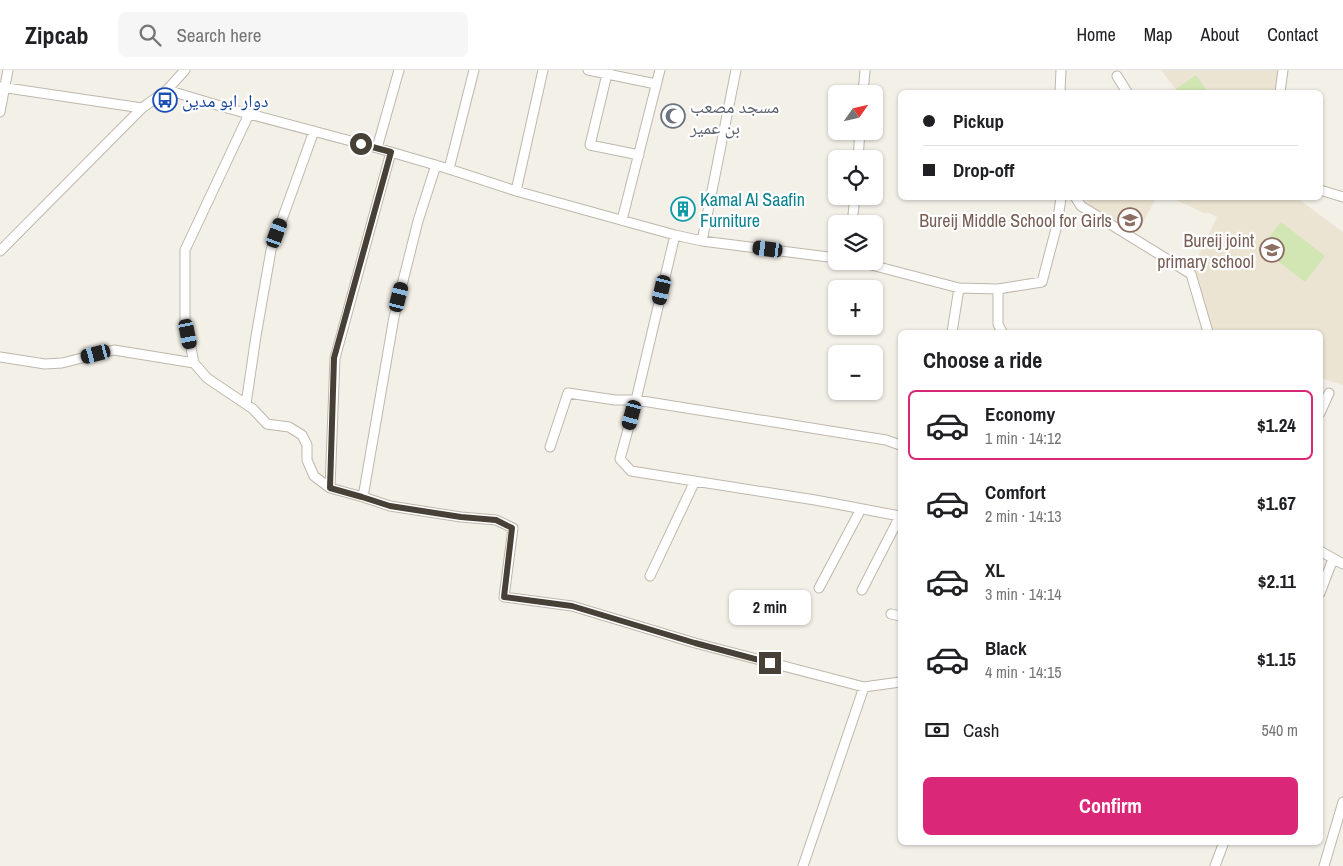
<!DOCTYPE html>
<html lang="en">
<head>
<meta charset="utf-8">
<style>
	body { margin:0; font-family:"Archivo Narrow","Noto Naskh Arabic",sans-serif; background:#f6f6f6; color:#202124; height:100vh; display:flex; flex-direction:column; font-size:19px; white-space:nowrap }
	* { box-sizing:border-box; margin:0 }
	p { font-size:16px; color:#757577 }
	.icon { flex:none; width:28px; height:28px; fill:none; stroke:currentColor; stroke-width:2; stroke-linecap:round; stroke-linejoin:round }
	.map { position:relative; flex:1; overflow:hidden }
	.details { position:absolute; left:898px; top:260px; width:425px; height:515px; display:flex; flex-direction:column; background:#fff; border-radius:8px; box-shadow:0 1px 4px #0004 }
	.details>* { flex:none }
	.top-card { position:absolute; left:898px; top:20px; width:425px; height:110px; border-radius:8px; box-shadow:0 1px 4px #0004; display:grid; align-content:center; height:110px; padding:0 25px; background:#fff }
	.needle { width:32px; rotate:56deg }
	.controls { position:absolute; left:828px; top:15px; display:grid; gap:10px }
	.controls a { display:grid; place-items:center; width:55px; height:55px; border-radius:8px; background:#fff; box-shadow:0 1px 4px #0004; font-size:25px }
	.end { position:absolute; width:22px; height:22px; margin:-11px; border:6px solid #474037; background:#fff; box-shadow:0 0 0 2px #fff }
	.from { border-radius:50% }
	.bubble { position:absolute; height:35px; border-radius:8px; background:#fff; box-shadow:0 1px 4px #0004; font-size:16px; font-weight:700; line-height:35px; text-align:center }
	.car { position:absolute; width:15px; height:30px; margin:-15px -8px; border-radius:6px; box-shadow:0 0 4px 1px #0007; background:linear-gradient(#222 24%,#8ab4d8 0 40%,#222 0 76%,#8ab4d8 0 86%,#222 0) }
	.top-card b { display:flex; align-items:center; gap:18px; height:48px; font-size:19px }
	.top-card b+b { border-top:1px solid #e0e0e0 }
	.top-card i { width:12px; height:12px; background:#202124 }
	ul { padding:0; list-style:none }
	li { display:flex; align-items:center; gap:15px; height:70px; margin:0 10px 8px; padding:0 15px; border:2px solid transparent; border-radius:8px }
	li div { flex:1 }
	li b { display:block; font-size:19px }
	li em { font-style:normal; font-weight:700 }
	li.active { border-color:#db2777 }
	li>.icon { width:45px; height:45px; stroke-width:1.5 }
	h2 { padding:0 25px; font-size:22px; line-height:60px }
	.pay { display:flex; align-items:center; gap:12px; height:55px; padding:0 25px; font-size:19px }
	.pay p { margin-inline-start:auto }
	.action { display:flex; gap:10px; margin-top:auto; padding:10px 25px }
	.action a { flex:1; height:58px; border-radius:8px; background:#db2777; color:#fff; font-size:20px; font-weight:700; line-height:58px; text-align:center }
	header { display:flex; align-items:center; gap:30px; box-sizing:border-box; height:70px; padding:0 25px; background:#fff; border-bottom:1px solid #e0e0e0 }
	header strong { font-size:24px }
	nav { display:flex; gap:28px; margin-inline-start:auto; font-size:18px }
	.search { width:350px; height:45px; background:#f6f6f6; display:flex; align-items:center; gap:12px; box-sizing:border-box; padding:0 18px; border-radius:8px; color:#757577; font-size:19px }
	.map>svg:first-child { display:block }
	.education { fill:#ece4d2 }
	.green { fill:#d1e6b2 }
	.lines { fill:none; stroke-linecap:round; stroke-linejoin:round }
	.street-casing { stroke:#bfb7ab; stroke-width:11 }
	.street { stroke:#fff; stroke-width:9 }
	.route { stroke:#474037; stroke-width:6 }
	.labels { text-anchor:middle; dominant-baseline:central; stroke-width:4.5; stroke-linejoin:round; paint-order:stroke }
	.transit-label { font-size:18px; fill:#164399; stroke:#fff; text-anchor:start }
	.worship-label { font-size:18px; fill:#5b616d; stroke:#fff; text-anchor:start }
	.culture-label { font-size:18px; fill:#0d838f; stroke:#fff; text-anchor:start }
	.education-label { font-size:18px; fill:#785e54; stroke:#fff; text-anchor:end }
</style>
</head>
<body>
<header>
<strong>Zipcab</strong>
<div class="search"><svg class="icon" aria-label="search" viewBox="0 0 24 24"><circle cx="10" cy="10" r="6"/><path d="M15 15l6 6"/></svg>Search here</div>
<nav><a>Home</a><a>Map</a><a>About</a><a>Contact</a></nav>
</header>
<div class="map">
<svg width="1343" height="796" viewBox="0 0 1343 796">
	<rect width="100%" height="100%" fill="#f3f0e8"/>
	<path class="education" d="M 1161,0 L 1280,0 L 1277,22 L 1178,22 Z
		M 1085,128 L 1156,128 L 1138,162 L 1092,137 Z
		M 1172,128 L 1297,128 L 1343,162 L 1343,315 L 1320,308 L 1320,262 L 1211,262 L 1193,197 L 1217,147 L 1207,142 L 1206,144 Z"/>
	<path class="green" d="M 1196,5 L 1208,22 L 1178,22 L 1176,19 Z
		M 1281,152 L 1325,186 L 1305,212 L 1261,178 Z"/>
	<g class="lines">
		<g class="street-casing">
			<path id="street" d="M 588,0 L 656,14
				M 608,0 L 590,75 L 639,85
				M 1117,6 L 1127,22
				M 0,17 L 142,38
				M 167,20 L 227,38 L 377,78 L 449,99 L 516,121 L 675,165 L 702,171 L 836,188
				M 1060,22 L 1061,0
				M 1280,22 L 1283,0
				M 863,24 L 865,0
				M 0,42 L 8,0
				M 377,78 L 399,0
				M 858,89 L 860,61
				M 449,99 L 474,0
				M 1320,120 L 1343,127
				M 516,121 L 543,0
				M 1076,128 L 1081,136 L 1191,204 L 1208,262
				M 622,150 L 660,0
				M 852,154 L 855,126
				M 675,165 L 636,330 L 620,389 L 631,401 L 815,430 L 900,446
				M 702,171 L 736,0
				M 0,181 L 142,38 L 167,20 L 185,0
				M 856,191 L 959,218 L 998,219 L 1042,212 L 1057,155 L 1061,128
				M 998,219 L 998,254 L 1002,262
				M 952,262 L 959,218
				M 0,287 L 45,294 L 62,293 L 114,280 L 194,293 L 207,308 L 253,339 L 267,354 L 289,357 L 302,365 L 307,375 L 307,390 L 314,406 L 330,418 L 363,427 L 390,436 L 461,447 L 496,450 L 513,458 L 504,527 L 572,536 L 695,573 L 864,617 L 900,612
				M 194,293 L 185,249 L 185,180 L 249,44
				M 246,334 L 256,266 L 271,180 L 314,61
				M 1320,343 L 1329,323
				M 550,377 L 568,323 L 615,330 L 636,330 L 886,370 L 900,375
				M 330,418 L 335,288 L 391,82
				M 363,427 L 394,247 L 418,151 L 436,95
				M 1320,481 L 1343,494
				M 650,506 L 695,411
				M 819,518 L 861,439
				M 862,520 L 900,446
				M 1320,523 L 1333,489
				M 891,544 L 900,546
				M 803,796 L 864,617
				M 1215,796 L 1224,772
				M 1324,796 L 1343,732"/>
		</g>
		<use href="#street" class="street"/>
	</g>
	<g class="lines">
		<path class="route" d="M 361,74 L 391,82 L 334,288 L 330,418 L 362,427 L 390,436 L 461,447 L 496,450 L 512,458 L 504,527 L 572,536 L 695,573 L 770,593"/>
	</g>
	<defs>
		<g id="bus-ring" transform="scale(1.25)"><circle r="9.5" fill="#fff" stroke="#1a4fb4" stroke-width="1.5"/><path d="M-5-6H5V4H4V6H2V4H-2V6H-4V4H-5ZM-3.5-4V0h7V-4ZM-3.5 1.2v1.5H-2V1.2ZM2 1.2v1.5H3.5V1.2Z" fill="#1a4fb4"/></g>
		<g id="mosque-ring" transform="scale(1.25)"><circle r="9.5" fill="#fff" stroke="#6b7280" stroke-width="1.5"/><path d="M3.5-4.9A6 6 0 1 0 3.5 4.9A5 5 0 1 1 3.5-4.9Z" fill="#6b7280"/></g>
		<g id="building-ring" transform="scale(1.25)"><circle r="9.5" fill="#fff" stroke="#0f9aa8" stroke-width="1.5"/><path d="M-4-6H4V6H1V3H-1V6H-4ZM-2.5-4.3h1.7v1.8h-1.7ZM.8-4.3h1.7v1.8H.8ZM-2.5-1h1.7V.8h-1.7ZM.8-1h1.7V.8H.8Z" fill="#0f9aa8"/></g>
		<g id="school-ring" transform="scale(1.25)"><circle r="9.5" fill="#fff" stroke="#8d6e63" stroke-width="1.5"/><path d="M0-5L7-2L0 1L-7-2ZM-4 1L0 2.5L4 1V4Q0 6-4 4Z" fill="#8d6e63"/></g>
	</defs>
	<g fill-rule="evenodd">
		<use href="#bus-ring" x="165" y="30"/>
		<use href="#mosque-ring" x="673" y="46"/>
		<use href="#building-ring" x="683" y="139"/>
		<use href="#school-ring" x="1130" y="150"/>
		<use href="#school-ring" x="1272" y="180"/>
	</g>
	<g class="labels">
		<g class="transit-label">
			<text x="182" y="30">دوار ابو مدين</text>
		</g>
		<g class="worship-label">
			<text x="690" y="36">مسجد مصعب<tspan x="690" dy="21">بن عمير</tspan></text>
		</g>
		<g class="culture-label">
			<text x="700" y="129">Kamal Al Saafin<tspan x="700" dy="21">Furniture</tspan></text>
		</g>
		<g class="education-label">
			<text x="1112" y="150">Bureij Middle School for Girls</text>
			<text x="1254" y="170">Bureij joint<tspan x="1254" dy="21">primary school</tspan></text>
		</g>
	</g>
</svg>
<div class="controls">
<a><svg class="needle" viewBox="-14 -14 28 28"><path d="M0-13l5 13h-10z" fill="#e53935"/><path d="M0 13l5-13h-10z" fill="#757577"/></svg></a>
<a><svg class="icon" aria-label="locate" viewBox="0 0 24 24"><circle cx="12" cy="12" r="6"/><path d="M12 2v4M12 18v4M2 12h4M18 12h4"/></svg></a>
<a><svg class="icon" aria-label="layers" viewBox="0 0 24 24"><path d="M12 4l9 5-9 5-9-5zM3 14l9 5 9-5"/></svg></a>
<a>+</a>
<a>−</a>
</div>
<i class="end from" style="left:361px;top:74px"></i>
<i class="end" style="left:770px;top:593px"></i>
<div class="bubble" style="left:729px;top:520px;width:82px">2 min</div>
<i class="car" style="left:277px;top:163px;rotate:20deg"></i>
<i class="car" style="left:768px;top:179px;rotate:277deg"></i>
<i class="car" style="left:662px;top:220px;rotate:193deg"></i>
<i class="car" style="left:399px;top:227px;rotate:14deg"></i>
<i class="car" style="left:188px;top:264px;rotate:169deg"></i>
<i class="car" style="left:96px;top:284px;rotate:255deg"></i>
<i class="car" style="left:632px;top:345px;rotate:195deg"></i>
<div class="top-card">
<b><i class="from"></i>Pickup</b>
<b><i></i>Drop-off</b>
</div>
<section class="details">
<h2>Choose a ride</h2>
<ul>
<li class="active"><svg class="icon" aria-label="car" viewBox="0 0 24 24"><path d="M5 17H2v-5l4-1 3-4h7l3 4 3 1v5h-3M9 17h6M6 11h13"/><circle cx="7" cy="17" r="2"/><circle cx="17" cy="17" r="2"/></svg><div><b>Economy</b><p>1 min · 14:12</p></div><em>$1.24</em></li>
<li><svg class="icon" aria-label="car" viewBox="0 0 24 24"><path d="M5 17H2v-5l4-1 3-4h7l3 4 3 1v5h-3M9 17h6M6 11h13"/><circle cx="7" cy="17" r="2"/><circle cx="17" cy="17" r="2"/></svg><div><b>Comfort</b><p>2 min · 14:13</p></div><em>$1.67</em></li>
<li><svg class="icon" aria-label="car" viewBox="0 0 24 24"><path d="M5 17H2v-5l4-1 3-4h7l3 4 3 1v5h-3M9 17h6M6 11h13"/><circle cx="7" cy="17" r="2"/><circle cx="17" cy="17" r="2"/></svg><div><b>XL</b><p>3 min · 14:14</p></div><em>$2.11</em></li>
<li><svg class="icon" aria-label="car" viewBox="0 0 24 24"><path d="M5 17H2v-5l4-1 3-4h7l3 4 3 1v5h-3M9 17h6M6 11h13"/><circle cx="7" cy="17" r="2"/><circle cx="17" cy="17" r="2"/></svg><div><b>Black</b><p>4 min · 14:15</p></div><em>$1.15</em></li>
</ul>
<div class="pay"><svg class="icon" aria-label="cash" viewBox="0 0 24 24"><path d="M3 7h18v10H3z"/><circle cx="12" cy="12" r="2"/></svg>Cash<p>540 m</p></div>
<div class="action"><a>Confirm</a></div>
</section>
</div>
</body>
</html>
